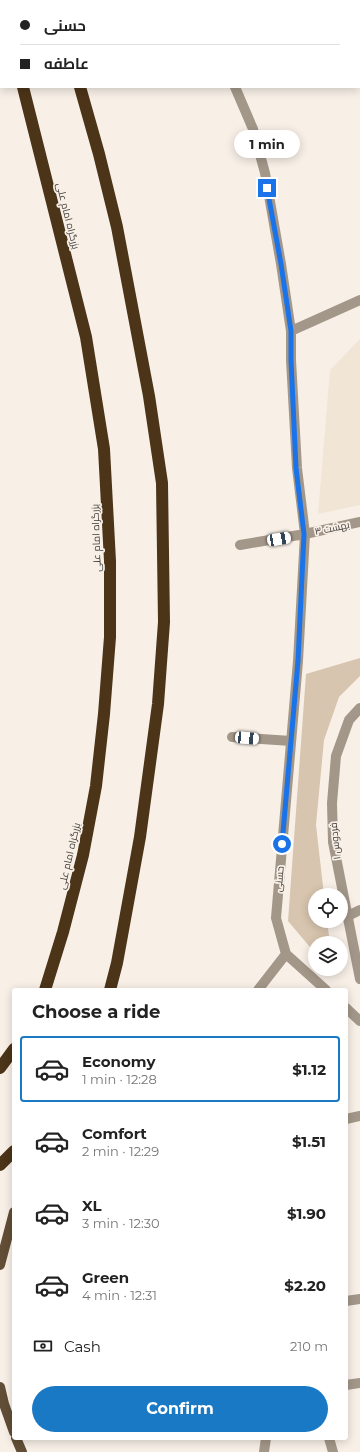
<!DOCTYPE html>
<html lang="en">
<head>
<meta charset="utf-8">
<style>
	body { margin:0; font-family:Montserrat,Cairo,sans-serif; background:#f6f6f6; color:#222; height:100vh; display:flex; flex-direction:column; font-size:15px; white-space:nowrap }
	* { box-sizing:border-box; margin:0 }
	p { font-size:13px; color:#767676 }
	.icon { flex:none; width:22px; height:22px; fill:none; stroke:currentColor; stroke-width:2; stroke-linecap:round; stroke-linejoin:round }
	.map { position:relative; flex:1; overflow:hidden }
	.details { position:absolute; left:12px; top:988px; width:336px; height:452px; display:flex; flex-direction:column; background:#fff; border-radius:4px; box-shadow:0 2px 10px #0003 }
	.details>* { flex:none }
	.top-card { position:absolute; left:0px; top:0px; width:360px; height:88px; box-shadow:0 2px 10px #0003; display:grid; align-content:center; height:88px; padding:0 20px; background:#fff }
	.fabs { position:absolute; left:308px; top:888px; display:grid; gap:8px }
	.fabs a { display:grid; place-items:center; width:40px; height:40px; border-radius:50%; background:#fff; box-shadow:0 2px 10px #0003; font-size:20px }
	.end { position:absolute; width:18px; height:18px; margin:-9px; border:5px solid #1a73e8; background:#fff; box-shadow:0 0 0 2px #fff }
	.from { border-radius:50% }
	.bubble { position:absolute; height:28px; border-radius:14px; background:#fff; box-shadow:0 2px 10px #0003; font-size:13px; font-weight:700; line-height:28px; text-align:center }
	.car { position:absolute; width:12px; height:24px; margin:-12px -6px; border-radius:5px; box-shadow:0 0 3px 1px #0007; background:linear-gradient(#fff 24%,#345 0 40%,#fff 0 76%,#345 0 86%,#fff 0) }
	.top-card b { display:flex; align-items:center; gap:14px; height:38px; font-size:15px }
	.top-card b+b { border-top:1px solid #e0e0e0 }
	.top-card i { width:10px; height:10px; background:#222 }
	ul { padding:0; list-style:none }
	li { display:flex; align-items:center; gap:12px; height:66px; margin:0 8px 6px; padding:0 12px; border:2px solid transparent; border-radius:4px }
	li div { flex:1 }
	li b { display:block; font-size:15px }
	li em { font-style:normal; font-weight:700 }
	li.on { border-color:#1a79c5 }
	li>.icon { width:36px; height:36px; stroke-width:1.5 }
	h2 { padding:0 20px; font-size:18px; line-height:48px }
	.pay { display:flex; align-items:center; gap:10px; height:44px; padding:0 20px; font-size:15px }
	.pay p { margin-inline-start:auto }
	.cta { display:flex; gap:8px; margin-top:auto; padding:8px 20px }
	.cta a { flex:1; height:46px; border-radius:24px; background:#1a79c5; color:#fff; font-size:16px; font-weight:700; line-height:46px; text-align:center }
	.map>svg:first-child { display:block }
	.built { fill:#f1e5d6 }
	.green { fill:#d8c5af }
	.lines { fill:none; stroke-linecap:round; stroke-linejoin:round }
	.minor { stroke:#a39789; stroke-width:10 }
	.major { stroke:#624e36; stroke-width:10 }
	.highway { stroke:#4b3418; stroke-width:12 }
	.route { stroke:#1a73e8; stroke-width:5 }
	.labels { text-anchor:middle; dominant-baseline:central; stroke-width:3.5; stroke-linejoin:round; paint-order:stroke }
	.street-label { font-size:10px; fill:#3f3b38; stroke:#f8f0e7 }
</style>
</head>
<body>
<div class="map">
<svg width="360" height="1452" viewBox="0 0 360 1452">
	<rect width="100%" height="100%" fill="#f8f0e7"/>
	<path class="built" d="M 360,339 L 360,505 L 318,514 L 330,370 Z"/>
	<path class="green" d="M 360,658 L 360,676 L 339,697 L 324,740 L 316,825 L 324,895 L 315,895 L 315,921 L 327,921 L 330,943 L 315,943 L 315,953 L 288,921 L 306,674 Z"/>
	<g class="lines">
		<path class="minor" d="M 198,0 L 198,1
			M 235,87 L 253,129 L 265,173 L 281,264 L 291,331 L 291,360 L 297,468 L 305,534 L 298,661 L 276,918 L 286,954 L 326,990
			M 291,331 L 360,300
			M 240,545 L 305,534 L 360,522
			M 360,708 L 349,720 L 336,756 L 332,803 L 333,842 L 360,979
			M 232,737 L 291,741
			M 348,916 L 360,910
			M 258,990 L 286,954
			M 346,1008 L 360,1021
			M 346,1119 L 360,1116
			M 346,1301 L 360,1299
			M 346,1385 L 360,1383
			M 329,1438 L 333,1452
			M 264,1452 L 266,1438"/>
		<path class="major" d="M 0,1265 L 14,1212
			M 0,1387 L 4,1404 L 14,1432
			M 16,1438 L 22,1452"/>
		<path class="highway" d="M 55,0 L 55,1
			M 0,3 L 1,6
			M 23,87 L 86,337 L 104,449 L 110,561 L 110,637 L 104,714 L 96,786 L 83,855 L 63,932 L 45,990
			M 80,87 L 99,154 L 117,227 L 149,396 L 162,483 L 164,622 L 158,704 L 140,837 L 117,963 L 110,990
			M 0,1068 L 14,1049
			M 0,1165 L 14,1151"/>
	</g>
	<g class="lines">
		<path class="route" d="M 267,188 L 281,264 L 291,331 L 291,360 L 296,468 L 304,534 L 298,661 L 282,844"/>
	</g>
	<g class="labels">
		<g class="street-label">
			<text transform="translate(68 216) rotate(76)">بزرگراه امام علی</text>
			<text transform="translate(332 528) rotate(-12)">بهشت ۳</text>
			<text transform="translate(96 538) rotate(-92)">بزرگراه امام علی</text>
			<text transform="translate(335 841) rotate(-96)">فردوس ۱</text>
			<text transform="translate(69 856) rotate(-77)">بزرگراه امام علی</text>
			<text transform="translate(279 879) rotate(-85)">حسنی</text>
		</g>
	</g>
</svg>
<div class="fabs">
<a><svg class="icon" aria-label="locate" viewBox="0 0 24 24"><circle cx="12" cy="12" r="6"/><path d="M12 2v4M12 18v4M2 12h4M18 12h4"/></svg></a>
<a><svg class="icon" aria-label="layers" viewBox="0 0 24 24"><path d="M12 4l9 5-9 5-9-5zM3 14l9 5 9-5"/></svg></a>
</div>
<i class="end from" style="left:282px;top:844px"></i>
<i class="end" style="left:267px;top:188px"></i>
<div class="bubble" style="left:234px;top:130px;width:66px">1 min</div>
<i class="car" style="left:279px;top:539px;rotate:80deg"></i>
<i class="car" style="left:247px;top:738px;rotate:95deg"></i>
<div class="top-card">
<b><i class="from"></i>حسنی</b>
<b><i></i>عاطفه</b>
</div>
<section class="details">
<h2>Choose a ride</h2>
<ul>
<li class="on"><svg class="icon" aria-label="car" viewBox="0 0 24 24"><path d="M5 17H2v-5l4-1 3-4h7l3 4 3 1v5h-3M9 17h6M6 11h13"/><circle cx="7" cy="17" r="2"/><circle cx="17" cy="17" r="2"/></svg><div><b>Economy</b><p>1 min · 12:28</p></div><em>$1.12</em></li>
<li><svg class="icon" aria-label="car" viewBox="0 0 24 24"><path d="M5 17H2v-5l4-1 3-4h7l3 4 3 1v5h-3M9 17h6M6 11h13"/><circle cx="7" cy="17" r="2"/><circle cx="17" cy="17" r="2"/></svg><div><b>Comfort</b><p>2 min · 12:29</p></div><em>$1.51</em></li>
<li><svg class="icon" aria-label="car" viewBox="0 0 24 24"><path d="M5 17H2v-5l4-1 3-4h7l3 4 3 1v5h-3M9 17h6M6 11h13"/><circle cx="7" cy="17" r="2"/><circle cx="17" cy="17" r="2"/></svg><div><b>XL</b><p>3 min · 12:30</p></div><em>$1.90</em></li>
<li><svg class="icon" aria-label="car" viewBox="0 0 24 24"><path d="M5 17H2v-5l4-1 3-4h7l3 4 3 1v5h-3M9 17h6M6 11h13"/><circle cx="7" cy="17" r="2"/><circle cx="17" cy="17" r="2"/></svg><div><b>Green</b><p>4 min · 12:31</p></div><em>$2.20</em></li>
</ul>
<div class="pay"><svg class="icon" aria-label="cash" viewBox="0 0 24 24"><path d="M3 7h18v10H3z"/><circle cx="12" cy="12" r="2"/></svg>Cash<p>210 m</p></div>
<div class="cta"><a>Confirm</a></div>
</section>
</div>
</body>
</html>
